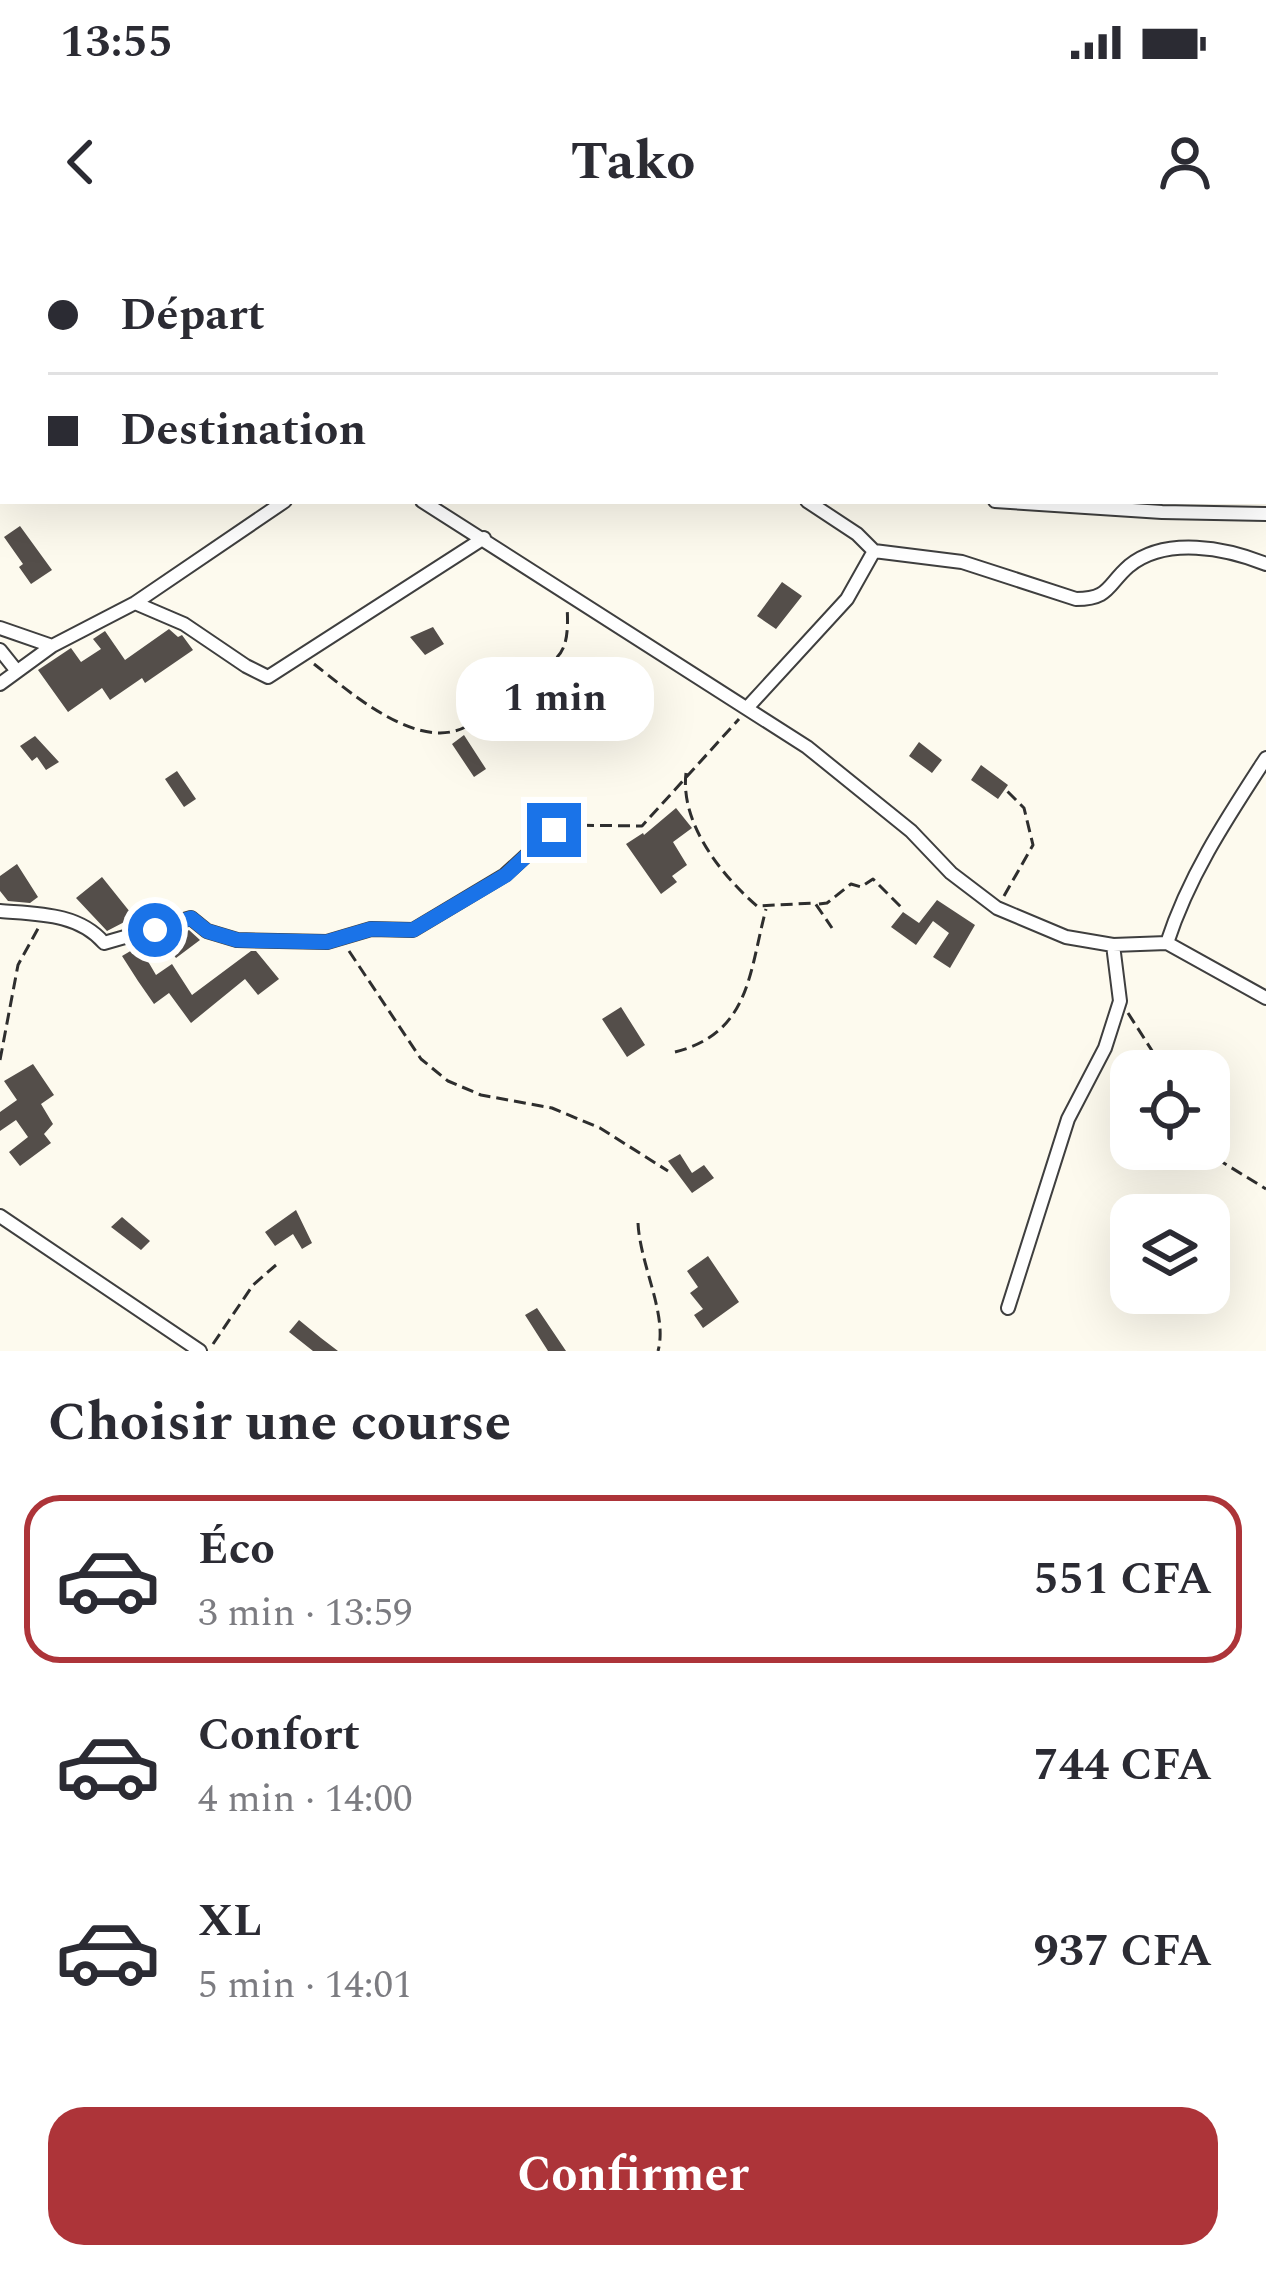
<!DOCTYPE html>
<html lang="fr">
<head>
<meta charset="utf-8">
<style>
	body { margin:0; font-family:Spectral,serif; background:#f7f7f7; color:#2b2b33; height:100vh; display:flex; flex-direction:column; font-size:45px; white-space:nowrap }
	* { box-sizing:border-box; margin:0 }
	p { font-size:39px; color:#7c7c81 }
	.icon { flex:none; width:66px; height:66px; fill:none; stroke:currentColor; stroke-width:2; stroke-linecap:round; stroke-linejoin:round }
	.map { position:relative; height:1111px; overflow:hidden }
	.sheet { display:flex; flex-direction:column; background:#fff; flex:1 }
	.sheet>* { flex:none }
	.hud { position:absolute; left:0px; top:0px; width:1266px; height:264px; box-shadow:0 12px 48px #0002; display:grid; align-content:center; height:264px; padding:0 48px; background:#fff }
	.buttons { position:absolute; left:1110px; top:810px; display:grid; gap:24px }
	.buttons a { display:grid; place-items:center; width:120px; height:120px; border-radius:24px; background:#fff; box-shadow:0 12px 48px #0002; font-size:60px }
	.end { position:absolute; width:54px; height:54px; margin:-27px; border:15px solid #1a73e8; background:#fff; box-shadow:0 0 0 6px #fff }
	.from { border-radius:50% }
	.bubble { position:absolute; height:84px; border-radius:36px; background:#fff; box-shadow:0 12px 48px #0002; font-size:39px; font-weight:700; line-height:84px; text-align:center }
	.hud b { display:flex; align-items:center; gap:42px; height:114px; font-size:45px }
	.hud b+b { border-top:3px solid #e1e1e2 }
	.hud i { width:30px; height:30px; background:#2b2b33 }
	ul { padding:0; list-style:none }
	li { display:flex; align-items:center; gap:36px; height:168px; margin:0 24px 18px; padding:0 24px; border:6px solid transparent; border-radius:36px }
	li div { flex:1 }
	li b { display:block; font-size:45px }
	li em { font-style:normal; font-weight:700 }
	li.selected { border-color:#ad3439 }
	li>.icon { width:108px; height:108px; stroke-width:1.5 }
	h2 { padding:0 48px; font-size:54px; line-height:144px }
	.action { display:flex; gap:24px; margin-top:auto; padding:24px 48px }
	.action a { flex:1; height:138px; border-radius:36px; background:#ad3439; color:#fff; font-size:48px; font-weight:700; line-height:138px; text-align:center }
	.status { display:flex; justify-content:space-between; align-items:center; height:84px; padding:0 60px; background:#fff; direction:ltr }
	.status svg { height:33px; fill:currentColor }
	header { display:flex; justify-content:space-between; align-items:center; height:156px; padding:0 48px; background:#fff; font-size:54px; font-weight:700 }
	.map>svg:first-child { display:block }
	.building { fill:#544e4a }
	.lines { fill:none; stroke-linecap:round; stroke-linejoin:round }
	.minor-casing { stroke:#3f3f3f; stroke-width:16 }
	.path { stroke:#2e2e2e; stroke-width:3; stroke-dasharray:12 6; stroke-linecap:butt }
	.minor { stroke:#fff; stroke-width:12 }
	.route { stroke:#1a73e8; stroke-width:15 }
</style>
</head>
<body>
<div class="status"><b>13:55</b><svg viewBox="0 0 49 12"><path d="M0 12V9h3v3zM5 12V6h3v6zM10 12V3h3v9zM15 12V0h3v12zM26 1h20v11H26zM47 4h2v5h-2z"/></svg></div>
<header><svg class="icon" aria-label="back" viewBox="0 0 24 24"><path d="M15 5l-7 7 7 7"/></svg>Tako<svg class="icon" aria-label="person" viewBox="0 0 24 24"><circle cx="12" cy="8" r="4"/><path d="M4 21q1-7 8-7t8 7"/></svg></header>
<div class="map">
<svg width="1266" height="1111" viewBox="0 0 1266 1111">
	<rect width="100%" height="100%" fill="#fdfaee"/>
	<path class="building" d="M 20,286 L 52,330 L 31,344 L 19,327 L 23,324 L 4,297 Z
		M 782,342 L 802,356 L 776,389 L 757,376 Z
		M 433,387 L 444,404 L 425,415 L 410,397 Z
		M 169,389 L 178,397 L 182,395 L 193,410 L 145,443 L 142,438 L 110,460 L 102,448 L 68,472 L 38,430 L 71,408 L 81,422 L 101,409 L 93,399 L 105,391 L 125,420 Z
		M 464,495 L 486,529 L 474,537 L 452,504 Z
		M 35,496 L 59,522 L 46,530 L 37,517 L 32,521 L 20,506 Z
		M 919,502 L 942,520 L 932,533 L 909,516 Z
		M 981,525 L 1008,545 L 998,559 L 971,540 Z
		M 177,531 L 196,559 L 184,567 L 165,539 Z
		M 676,568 L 692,588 L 673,602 L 687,625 L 672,636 L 677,642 L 661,654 L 626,604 L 643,593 L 644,595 Z
		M 17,624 L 38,657 L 30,663 L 8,661 L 0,651 L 0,636 Z
		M 102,637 L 134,677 L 107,691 L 76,658 Z
		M 937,660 L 975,685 L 950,728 L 933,717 L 949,693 L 933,681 L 916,705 L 891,687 L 903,672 L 919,683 Z
		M 189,690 L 200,700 L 176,718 L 166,705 Z
		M 139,706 L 156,735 L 172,724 L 192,755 L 251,711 L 256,711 L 279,739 L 258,755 L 245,739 L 191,783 L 169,753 L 154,764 L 138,741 L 122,716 Z
		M 621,767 L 645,805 L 627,817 L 602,779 Z
		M 33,824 L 54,855 L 41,864 L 53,884 L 44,894 L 51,903 L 20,926 L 9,912 L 28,897 L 16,880 L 0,891 L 0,872 L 17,860 L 4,841 Z
		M 680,914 L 692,933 L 704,925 L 714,938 L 692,953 L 668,921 Z
		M 296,970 L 312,1003 L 302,1009 L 293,994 L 275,1006 L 265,992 Z
		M 122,977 L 150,1001 L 141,1010 L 111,987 Z
		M 708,1016 L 739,1062 L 703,1088 L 694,1075 L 703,1069 L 690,1053 L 698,1047 L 687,1031 Z
		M 537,1068 L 566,1111 L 548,1111 L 525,1075 Z
		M 299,1080 L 321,1098 L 338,1111 L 313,1111 L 289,1092 Z"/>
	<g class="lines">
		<g class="minor-casing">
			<path id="minor" d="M 45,0 L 49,3
				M 532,3 L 535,0
				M 1071,3 L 1075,0
				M 1263,49 L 1266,49
				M 422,261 L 807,507 L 911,591 L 951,633 L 997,668 L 1066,697 L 1113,705 L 1167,703 L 1266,758
				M 807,261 L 857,294 L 874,311 L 962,322 L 1076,359 C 1110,359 1107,345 1129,326 C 1166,296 1226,308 1266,324
				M 995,261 L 1162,272 L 1266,274
				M 135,363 L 184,384 L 246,426 L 268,437 L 484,298
				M 0,388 L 52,406 L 135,363 L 285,261
				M 0,410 L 16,430
				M 0,444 L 52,406
				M 747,468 L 847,359 L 874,311
				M 0,671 C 37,674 79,673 104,703 L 191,678 L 207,691 L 237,700 L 327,702 L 371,689 L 413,690 L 505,635 L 554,590
				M 1167,703 C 1189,635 1227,578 1266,518
				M 0,976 L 200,1111
				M 1008,1068 L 1068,879 L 1105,808 L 1120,761 L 1113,705"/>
		</g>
		<path class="path" d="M 314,424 C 350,452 420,515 469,485 C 485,475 494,457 510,447 C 552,418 571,427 567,366
			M 686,533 C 680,583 721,635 757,666 L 815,663 L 832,688
			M 564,585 L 642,586 L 739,479
			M 1004,656 L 1033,605 L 1024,568 L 1005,549
			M 819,664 L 827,663 L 851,644 L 861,647 L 873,639 L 902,668
			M 349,711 L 421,819 L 448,841 L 481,855 L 552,868 L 600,888 L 668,931
			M 1128,773 L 1165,831
			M 675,812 C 750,793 749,733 766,669
			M 0,820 L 18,725 L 40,685
			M 1201,909 L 1266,949
			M 638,983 C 640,1025 668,1075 658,1111
			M 213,1104 L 253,1045 L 276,1025"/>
		<use href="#minor" class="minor"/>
	</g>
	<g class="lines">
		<path class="route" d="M 155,690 L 191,678 L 207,691 L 237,700 L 327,702 L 371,689 L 413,690 L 506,635 L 554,590"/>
	</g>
</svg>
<div class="buttons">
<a><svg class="icon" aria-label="locate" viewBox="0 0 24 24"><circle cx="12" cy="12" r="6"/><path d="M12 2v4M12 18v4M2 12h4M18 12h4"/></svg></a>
<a><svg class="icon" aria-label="layers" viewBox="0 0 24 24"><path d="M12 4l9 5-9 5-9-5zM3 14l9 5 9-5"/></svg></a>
</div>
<i class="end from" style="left:155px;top:690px"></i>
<i class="end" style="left:554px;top:590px"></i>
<div class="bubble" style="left:456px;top:417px;width:198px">1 min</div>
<div class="hud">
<b><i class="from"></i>Départ</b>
<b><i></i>Destination</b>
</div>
</div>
<section class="sheet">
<h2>Choisir une course</h2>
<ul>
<li class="selected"><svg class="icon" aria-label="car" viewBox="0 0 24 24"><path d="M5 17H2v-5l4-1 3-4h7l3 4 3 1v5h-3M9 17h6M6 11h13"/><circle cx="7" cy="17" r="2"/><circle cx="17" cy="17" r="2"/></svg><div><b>Éco</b><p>3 min · 13:59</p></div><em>551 CFA</em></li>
<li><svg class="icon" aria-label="car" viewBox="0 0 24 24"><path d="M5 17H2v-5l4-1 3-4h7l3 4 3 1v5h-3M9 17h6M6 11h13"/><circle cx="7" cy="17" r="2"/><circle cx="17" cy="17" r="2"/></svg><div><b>Confort</b><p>4 min · 14:00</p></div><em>744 CFA</em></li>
<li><svg class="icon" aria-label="car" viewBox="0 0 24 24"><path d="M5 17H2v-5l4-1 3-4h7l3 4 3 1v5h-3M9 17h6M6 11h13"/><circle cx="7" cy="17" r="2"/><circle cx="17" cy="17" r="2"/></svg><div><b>XL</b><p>5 min · 14:01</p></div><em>937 CFA</em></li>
</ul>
<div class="action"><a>Confirmer</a></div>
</section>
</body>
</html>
